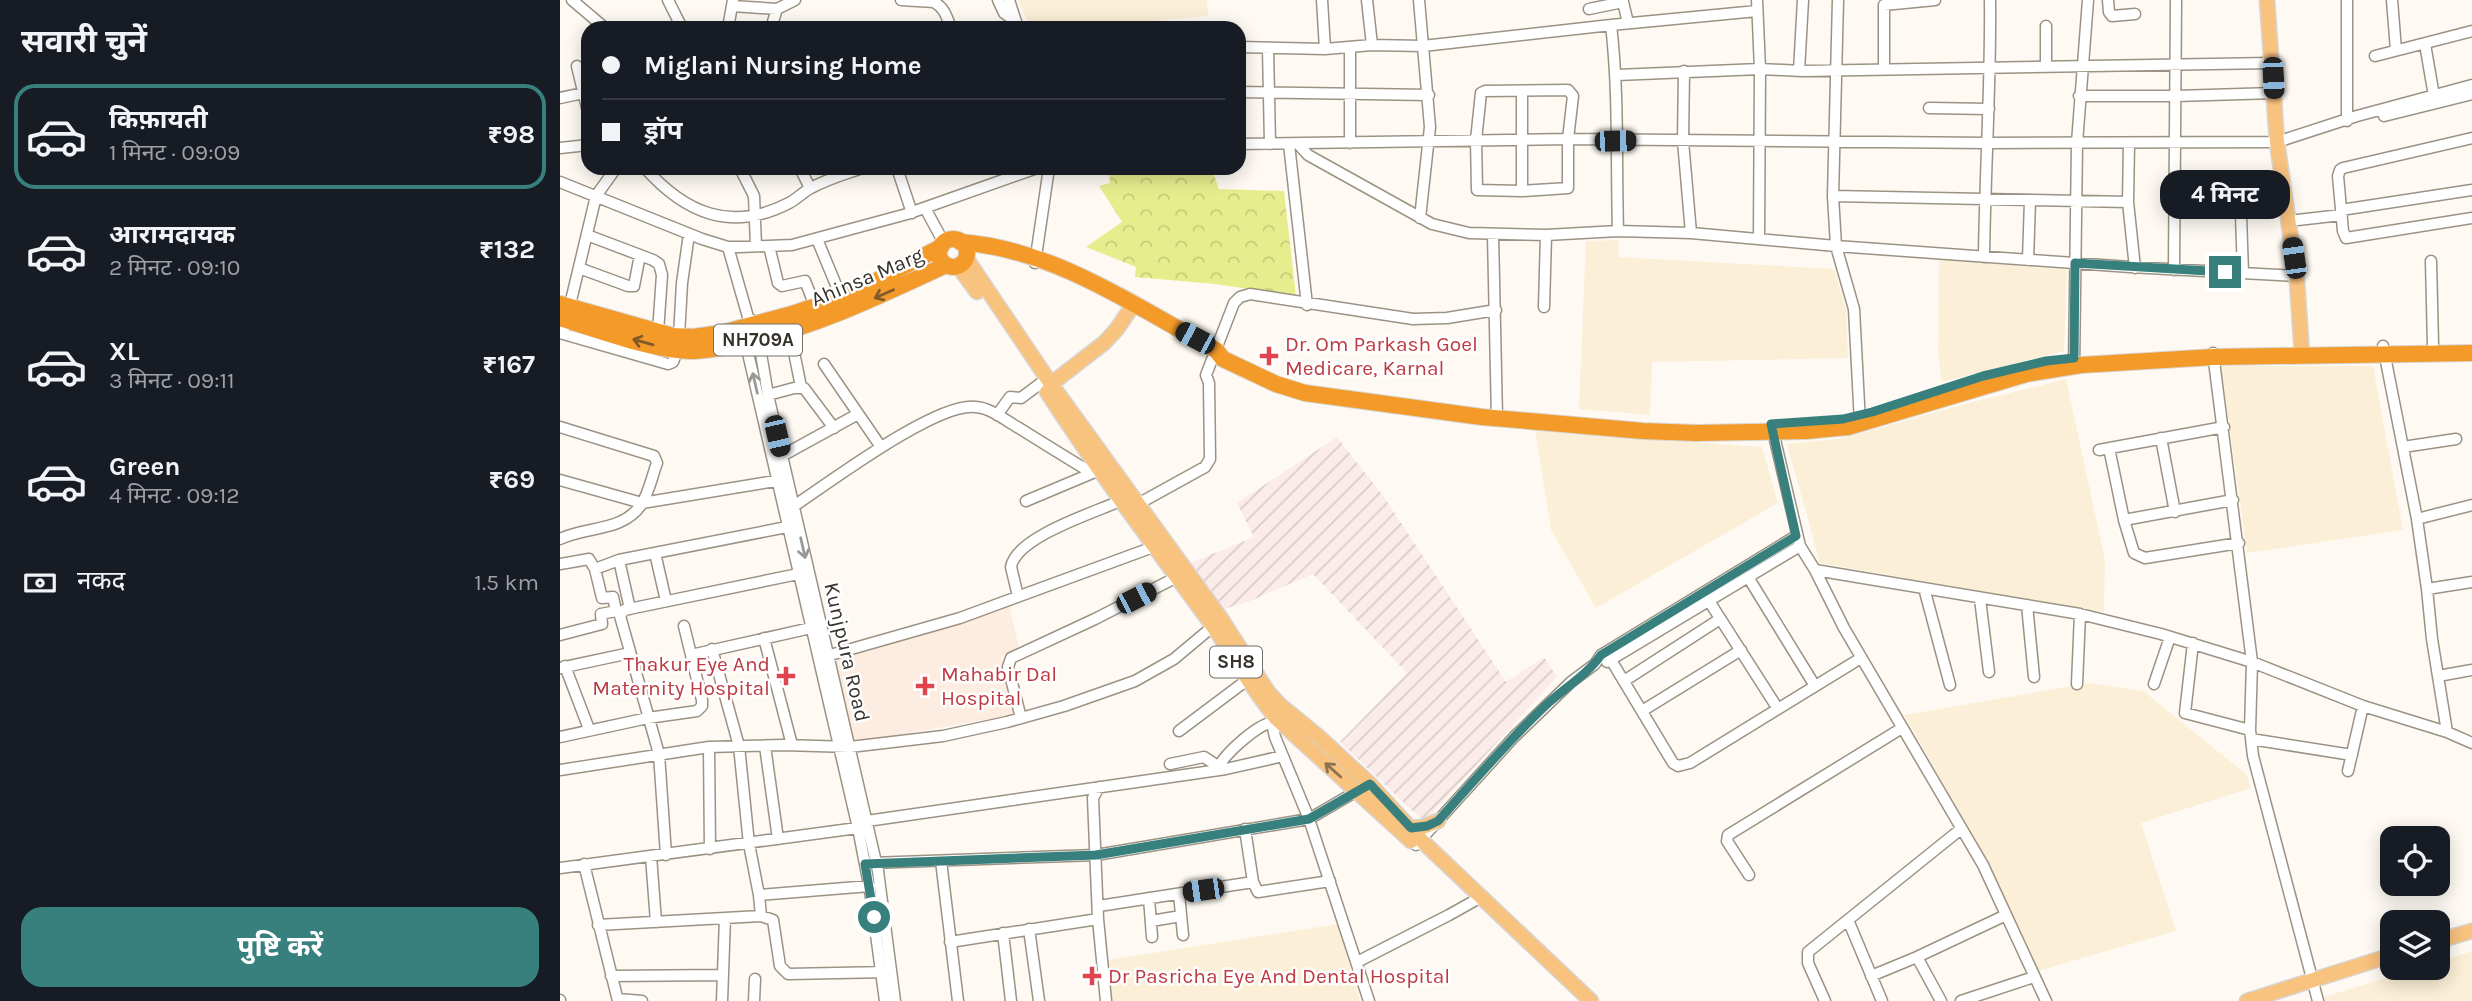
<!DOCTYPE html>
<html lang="hi">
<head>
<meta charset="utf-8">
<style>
	body { margin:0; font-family:Karla,"Noto Sans Devanagari",sans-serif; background:#242831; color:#f1f3f6; height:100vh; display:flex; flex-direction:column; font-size:26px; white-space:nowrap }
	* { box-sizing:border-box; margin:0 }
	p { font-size:23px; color:#9ea1a6 }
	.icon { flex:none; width:38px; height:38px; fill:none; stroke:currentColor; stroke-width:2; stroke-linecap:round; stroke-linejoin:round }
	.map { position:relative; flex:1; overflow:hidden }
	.panel { display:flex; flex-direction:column; background:#171b24; width:560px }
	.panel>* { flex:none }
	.hud { position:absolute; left:21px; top:21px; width:665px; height:154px; border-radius:21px; box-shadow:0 4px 18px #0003; display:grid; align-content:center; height:154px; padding:0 21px; background:#171b24 }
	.tools { position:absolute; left:1820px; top:826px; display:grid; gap:14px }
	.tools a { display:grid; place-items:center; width:70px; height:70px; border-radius:14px; background:#171b24; box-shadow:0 4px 18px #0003; font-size:35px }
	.end { position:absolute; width:32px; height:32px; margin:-16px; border:9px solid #38807e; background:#fff; box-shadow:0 0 0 4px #fff }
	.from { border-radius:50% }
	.bubble { position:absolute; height:49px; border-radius:21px; background:#171b24; box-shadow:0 4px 18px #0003; font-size:23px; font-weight:700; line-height:49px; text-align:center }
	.car { position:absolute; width:21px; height:42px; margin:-21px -10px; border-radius:9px; box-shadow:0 0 5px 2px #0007; background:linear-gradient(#222 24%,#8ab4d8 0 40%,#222 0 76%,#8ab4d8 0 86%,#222 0) }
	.hud b { display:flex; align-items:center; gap:24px; height:66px; font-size:26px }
	.hud b+b { border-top:2px solid #363941 }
	.hud i { width:18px; height:18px; background:#f1f3f6 }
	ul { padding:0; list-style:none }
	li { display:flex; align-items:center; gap:21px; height:105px; margin:0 14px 10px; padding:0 7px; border:4px solid transparent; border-radius:21px }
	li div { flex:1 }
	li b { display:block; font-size:26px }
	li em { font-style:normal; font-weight:700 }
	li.on { border-color:#38807e }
	li>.icon { width:63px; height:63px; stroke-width:1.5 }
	h2 { padding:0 21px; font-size:32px; line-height:84px }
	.pay { display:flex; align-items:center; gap:18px; height:77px; padding:0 21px; font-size:26px }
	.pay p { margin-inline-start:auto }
	.action { display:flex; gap:14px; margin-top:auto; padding:14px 21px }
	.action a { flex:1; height:80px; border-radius:21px; background:#38807e; color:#fff; font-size:28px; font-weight:700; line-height:80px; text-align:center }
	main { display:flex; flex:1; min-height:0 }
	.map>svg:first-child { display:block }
	.built { fill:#fcefd7 }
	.industrial { fill:url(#industrial-furrows) }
	.medical { fill:#fdede1 }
	.park { fill:url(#park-crowns) }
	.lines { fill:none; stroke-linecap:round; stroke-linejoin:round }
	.minor-casing { stroke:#9b9283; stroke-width:13 }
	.major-casing { stroke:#d7d6d5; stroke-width:17 }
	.highway-casing { stroke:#d7d6d5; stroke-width:18 }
	.minor { stroke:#fff; stroke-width:10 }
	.major { stroke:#f8c27f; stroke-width:14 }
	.highway { stroke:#f39a29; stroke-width:16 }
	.oneway { stroke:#815b2a }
	.oneway2 { stroke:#9a9895 }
	.oneway3 { stroke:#8d7251 }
	.route { stroke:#38807e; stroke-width:9 }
	.health-dot { fill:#e0444e; stroke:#fff; stroke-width:2.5 }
	.labels { text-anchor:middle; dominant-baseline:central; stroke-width:5; stroke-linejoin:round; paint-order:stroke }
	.shield { fill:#fff; stroke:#726f6b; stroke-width:2 }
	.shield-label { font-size:19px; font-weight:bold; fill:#35312b }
	.street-label { font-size:21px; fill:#35312b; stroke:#fff }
	.health-label { font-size:21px; fill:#be3a42; stroke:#fff; text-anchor:start }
</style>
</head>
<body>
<main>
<section class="panel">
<h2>सवारी चुनें</h2>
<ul>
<li class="on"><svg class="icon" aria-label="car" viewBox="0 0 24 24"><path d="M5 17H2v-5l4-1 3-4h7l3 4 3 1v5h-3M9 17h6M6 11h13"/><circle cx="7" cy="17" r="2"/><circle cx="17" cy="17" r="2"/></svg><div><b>किफ़ायती</b><p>1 मिनट · 09:09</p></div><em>₹98</em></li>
<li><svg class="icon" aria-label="car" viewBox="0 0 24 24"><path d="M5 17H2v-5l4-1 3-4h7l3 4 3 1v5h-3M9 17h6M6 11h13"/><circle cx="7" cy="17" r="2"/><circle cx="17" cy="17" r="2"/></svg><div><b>आरामदायक</b><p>2 मिनट · 09:10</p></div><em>₹132</em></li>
<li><svg class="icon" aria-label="car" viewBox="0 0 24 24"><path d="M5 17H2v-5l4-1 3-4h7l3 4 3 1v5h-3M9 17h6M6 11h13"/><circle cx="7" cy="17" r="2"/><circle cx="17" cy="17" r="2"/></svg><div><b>XL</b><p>3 मिनट · 09:11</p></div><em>₹167</em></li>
<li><svg class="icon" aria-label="car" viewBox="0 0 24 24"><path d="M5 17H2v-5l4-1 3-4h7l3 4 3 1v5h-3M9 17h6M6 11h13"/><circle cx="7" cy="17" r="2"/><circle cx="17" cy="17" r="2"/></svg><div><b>Green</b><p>4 मिनट · 09:12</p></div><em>₹69</em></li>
</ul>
<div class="pay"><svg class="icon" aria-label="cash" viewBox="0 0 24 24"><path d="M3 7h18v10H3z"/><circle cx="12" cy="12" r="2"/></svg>नकद<p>1.5 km</p></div>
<div class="action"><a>पुष्टि करें</a></div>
</section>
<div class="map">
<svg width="1912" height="1001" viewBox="0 0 1912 1001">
	<defs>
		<pattern id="industrial-furrows" width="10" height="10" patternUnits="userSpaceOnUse" patternTransform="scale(1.75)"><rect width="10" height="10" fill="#fcece9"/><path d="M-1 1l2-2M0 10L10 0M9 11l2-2" fill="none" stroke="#d9cbc8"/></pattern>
		<pattern id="park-crowns" width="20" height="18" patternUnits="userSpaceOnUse" patternTransform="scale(1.75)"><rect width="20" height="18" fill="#e6ed8d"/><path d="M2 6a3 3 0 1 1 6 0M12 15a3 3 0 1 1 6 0" fill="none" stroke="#c6cc7a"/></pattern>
	</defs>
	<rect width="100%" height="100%" fill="#fefaf3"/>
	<path class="built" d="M 458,0 L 647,0 L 648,16 L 550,25 L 548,28 L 470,28 Z
		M 1058,240 L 1059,257 L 1274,269 L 1286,309 L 1288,358 L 1092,362 L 1090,415 L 1019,409 L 1026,241 Z
		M 1379,259 L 1507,270 L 1504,351 L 1382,382 L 1378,354 Z
		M 1661,366 L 1813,366 L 1843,530 L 1687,553 Z
		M 1506,379 L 1545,560 L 1544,612 L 1260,563 L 1227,444 L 1284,438 L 1397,406 Z
		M 975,431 L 1202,447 L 1218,503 L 1036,608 L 991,530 Z
		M 1530,683 L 1583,691 L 1686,774 L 1691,788 L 1581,823 L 1616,931 L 1478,971 L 1424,855 L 1344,715 Z
		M 778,924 L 800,1001 L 552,1001 L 548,960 Z
		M 1912,951 L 1912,1001 L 1751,1001 L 1858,968 L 1878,968 L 1878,962 Z"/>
	<path class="industrial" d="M 777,437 L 824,497 L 946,682 L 984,657 L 997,677 L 864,822 L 780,742 L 847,673 L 753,574 L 690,601 L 661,610 L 630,563 L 694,537 L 677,503 Z"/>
	<path class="medical" d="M 449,604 L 459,648 L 441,657 L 457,714 L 293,743 L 275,657 Z"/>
	<path class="park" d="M 652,170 L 659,189 L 724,191 L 736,296 L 655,284 L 575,277 L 576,267 L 526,247 L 562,222 L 539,186 L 550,183 L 549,173 Z"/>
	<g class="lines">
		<g class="minor-casing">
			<path id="minor" d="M 12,0 L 45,28
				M 108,0 L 122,28
				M 341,0 L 374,2 C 385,8 387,18 391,28
				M 438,0 L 444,13 L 453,19
				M 449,0 L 458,28
				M 762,0 L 765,49
				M 807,0 L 812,45
				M 859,0 L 870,127 L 860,218
				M 1197,0 L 1200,69 L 1199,238
				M 1278,0 L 1273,196 L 1276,246 L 1294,309 L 1300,423
				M 1548,0 L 1549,12 L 1552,16 L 1575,14
				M 1832,0 L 1836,50
				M 172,6 L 217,9 L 235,0
				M 1029,9 L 1063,2 L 1068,23
				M 1051,25 C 1059,93 1056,162 1058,231
				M 1486,26 L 1486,66
				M 168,28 L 173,0
				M 211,28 L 217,9
				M 1865,44 L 1874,96
				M 679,47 L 765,49 L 812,45 L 863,46 L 1051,25 L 1197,11
				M 790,47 L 790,143
				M 708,48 L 710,144
				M 1815,56 L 1912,31
				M 17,66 L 28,112
				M 1324,69 L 1324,5 L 1375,0
				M 1124,71 L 1123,141 L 1131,233
				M 1239,71 L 1243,0
				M 1057,75 L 1200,69 L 1242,71 L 1711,63
				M 1008,90 L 1013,96 L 1008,139 L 1008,188 L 962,191 L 917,190 L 916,140 L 921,93 L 925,91 Z
				M 679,92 L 869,95
				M 1519,96 L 1616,96 L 1714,93
				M 0,98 L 28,92
				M 1369,108 L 1429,109
				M 1824,116 L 1912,94
				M 1787,121 L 1787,0
				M 1912,138 L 1783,168 L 1780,170 L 1778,176 L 1783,231 L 1786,238 L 1912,218
				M 1569,143 L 1568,202 L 1575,268
				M 679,144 L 1008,139 L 1428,143 L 1717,142 L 1797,116 L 1912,85
				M 729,144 L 747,305
				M 738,144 L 748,155 L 872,224 L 909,233 L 986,235 L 1058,231 L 1131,233 L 1276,246 L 1570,267 L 1737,276
				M 0,148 L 28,145
				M 85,168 C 125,213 171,233 229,203 C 237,199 243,192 251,188 C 267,179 285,174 302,168
				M 180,168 L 194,196 L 196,246
				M 240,168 L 250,188
				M 337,168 L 352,213
				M 0,182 L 142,239 L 168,247 L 180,247 L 232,245 L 347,214 L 477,168
				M 962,191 L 962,91
				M 1273,196 L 1568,202
				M 365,208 L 384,243
				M 1781,210 L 1912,190
				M 1681,215 L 1683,273
				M 1729,221 L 1781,215
				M 27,235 L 93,260 L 99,264 L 102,275 L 98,332
				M 933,235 L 937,418
				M 257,239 L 281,297
				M 209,246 L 218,283 L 222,286 L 245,281 L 255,306
				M 168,247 L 188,317
				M 1424,257 C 1425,171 1431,86 1430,0
				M 1468,260 L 1470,201
				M 1871,261 L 1873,345
				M 475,263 L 489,168
				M 19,268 L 68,286 L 74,286 L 80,255
				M 1614,270 L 1616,0
				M 984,307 L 986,235
				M 188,317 L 196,324 L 208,395 L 318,871 L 335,1001
				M 230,332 L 241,387
				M 0,333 L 108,364 L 113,362 L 118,349
				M 3,334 L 36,196 L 56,168
				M 119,336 L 122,283 L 129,234
				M 184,336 L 298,828 L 310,890 L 325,1001
				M 1823,346 L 1857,519 L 1867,589 L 1872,639 L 1887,732
				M 1653,353 L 1692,662 L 1690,730 L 1693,756 L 1758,1001
				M 264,364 L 321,447
				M 1514,367 L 1517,143 L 1528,0
				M 208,395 L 234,388 L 244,388 L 274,428
				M 437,415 L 450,397 L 461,398 L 481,383
				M 0,427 L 94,456 L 97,463 C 92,476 89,493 81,505 C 62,532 27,526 0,539
				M 1212,427 L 1240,546 L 1255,570 L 1284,628 L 1423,865 L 1486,1001
				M 1601,438 L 1615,512
				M 1843,447 L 1896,439
				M 1549,448 L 1564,520 L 1574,553 L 1585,558 L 1679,543
				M 1539,450 L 1664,427
				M 218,458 L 298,414
				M 0,480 L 82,503 L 221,480
				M 466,501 L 535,472
				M 578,504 L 645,467 L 650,459 L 649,383 L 646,375 L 674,303 L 680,297 L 690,294 L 853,319 L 887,318 L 936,310
				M 231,508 C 266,485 377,401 416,407 C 431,408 446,421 459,428 C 483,443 507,458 532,473
				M 1857,519 L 1912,505
				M 1564,520 L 1673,500
				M 95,553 L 106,601
				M 59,560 L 70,609
				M 0,564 L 29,559 L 35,569 L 59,560 L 232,526
				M 35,569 L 42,598 L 53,597 L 56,611
				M 1255,570 L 1520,614 L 1601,634 L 1692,662 L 1803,706 L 1887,732 L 1912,743
				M 1188,577 L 1255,686
				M 1364,588 L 1390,685
				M 1867,589 L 1912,582
				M 458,596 L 451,567 C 456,537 533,513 560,501
				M 1420,599 L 1429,672
				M 1149,601 L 1218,709
				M 1467,605 L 1474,677
				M 0,635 L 42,624 L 41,614 L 56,611 L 61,612
				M 204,638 L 232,745
				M 1633,643 L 1625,713 L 1690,730
				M 152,649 L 179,746 L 189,844 L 199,895 L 201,916
				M 131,655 L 251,628
				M 263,657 L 400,618 L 596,546
				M 1051,660 L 1113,763 L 1118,766 L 1130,763 L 1301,658
				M 1047,662 L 1240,546
				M 5,666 L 29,729
				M 0,668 L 70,653
				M 1878,676 L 1912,670
				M 1064,681 L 1160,619
				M 1517,684 L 1520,614
				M 1594,684 L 1610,637
				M 1082,711 L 1181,650
				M 461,718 L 448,667 L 451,658 L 535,619 L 617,577
				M 716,718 L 713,728 L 715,737 L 749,819 L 809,1001
				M 619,731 L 687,680
				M 0,737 L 88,718 L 137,711 L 142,706 L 142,700 L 124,626
				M 1691,739 L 1792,755
				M 205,746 L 218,839
				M 149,747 L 150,849
				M 610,764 L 644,757 L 659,767
				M 0,770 L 149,747 L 223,745 L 290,747 L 383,736 L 447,722 L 504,706 L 575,681 L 614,659 L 657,623
				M 657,770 C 663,755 698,723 715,722
				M 1788,771 L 1803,706
				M 539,787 L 533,798 L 538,919 L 546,1001
				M 307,821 L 666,769 L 723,756
				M 685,829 L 693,882 L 698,892 L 770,881
				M 856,845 L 954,737 L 1011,682 L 1035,664 L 1041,655 L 1236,536
				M 106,855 L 99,754 L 60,616 L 64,610 L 238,574
				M 91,856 L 96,922
				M 381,861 L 398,1001
				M 311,863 L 536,855 L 749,819 L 802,788
				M 24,864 L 58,1001
				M 0,868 L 305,827
				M 1189,875 L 1167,841 L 1168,835 L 1342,728
				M 619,894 L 623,935
				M 199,895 L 310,886
				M 589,898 L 592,937
				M 539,906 L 693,882
				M 1288,920 L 1322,1001
				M 591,921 L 621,916
				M 38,925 L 201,916 L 213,920 L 220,966 L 228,974 L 327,972
				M 469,929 L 479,1001
				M 443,933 L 451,1001
				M 390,942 L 538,919
				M 1357,957 L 1446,915
				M 797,962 L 889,915 L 914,901 L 920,895
				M 51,976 L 163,975
				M 1311,976 L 1357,957 L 1381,1001
				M 58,999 L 82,1001
				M 0,1000 L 0,1001
				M 162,1001 L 165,918
				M 194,1001 L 195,979
				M 1265,1001 L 1248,963 L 1248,952 L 1401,829
				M 1401,1001 L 1474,977"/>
		</g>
		<g class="major-casing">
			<path id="major" d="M 1707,0 L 1717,142 L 1737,281 L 1742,355
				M 406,258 L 491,384 L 662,620 L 708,692 L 720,705 L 758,736 L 810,784 L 861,840 L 1031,1001
				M 398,266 L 417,292
				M 491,384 L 544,343 L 557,329 L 573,305
				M 487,392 C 538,471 594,546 650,622 C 673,654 691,688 716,718 L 851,841
				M 851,828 L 863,827 L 878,821
				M 1878,941 L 1912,931
				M 1687,1001 L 1832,955"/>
		</g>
		<g class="highway-casing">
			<path id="highway" d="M379 253a14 14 0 1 1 28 0a14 14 0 1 1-28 0Z
				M 400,242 C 494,249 575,306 656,350 L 663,359 L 716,384 L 745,393 L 922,417 L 1083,431 L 1136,433 L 1246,431 L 1288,427 L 1466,374 L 1521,365 L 1654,357 L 1912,353
				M 0,304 L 113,336 L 133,337 L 162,333 L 232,314 L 293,293 L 381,247
				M 0,318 C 39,330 95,352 135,351 C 153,350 170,346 187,342 C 258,326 321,295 386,265"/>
		</g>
		<use href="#minor" class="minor"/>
		<use href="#major" class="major"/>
		<use href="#highway" class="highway"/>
	</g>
	<defs><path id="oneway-shaft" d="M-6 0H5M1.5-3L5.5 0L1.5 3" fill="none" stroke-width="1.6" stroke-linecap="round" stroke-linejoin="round" transform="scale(1.75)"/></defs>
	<g class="oneway">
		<use href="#oneway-shaft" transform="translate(324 294) rotate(156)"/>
		<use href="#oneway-shaft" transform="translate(83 342) rotate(-164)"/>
	</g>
	<g class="oneway2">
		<use href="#oneway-shaft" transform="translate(195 383) rotate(-103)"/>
		<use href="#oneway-shaft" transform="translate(243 548) rotate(77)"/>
	</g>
	<use class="oneway3" href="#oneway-shaft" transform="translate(773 770) rotate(-138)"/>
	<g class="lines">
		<path class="route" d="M 314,917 L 305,864 L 536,855 L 749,819 L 810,784 L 851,828 L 867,826 L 878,821 C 913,782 947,742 985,706 C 1003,689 1027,675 1041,655 L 1236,536 L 1211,424 L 1283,419 L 1312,412 L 1423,376 L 1486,361 L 1514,358 L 1515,263 L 1665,272"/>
	</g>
	<g class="health-dot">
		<path d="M705.5 345.5h7v7h7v7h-7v7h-7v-7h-7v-7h7z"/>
		<path d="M222.5 665.5h7v7h7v7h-7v7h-7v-7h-7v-7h7z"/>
		<path d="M361.5 675.5h7v7h7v7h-7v7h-7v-7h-7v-7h7z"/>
		<path d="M528.5 965.5h7v7h7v7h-7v7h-7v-7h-7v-7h7z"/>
	</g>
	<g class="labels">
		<g class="shield">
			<rect x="154" y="324.5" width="88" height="31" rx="5"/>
			<rect x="650" y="646.5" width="52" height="31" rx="5"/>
		</g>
		<g class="shield-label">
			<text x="198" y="340">NH709A</text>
			<text x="676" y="662">SH8</text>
		</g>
		<g class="street-label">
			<text transform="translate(307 277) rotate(-23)">Ahinsa Marg</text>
			<text transform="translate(287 652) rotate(77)">Kunjpura Road</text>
		</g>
		<g class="health-label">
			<text x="725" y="344">Dr. Om Parkash Goel<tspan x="725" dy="24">Medicare, Karnal</tspan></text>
			<text x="210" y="664" text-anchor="end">Thakur Eye And<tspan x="210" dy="24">Maternity Hospital</tspan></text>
			<text x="381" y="674">Mahabir Dal<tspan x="381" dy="24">Hospital</tspan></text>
			<text x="548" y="976">Dr Pasricha Eye And Dental Hospital</text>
		</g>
	</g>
</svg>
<div class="tools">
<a><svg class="icon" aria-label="locate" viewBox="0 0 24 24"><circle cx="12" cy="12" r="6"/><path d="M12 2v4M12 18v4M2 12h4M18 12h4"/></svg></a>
<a><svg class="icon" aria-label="layers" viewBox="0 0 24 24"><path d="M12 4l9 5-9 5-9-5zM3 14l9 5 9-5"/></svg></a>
</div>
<i class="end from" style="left:314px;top:917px"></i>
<i class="end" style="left:1665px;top:272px"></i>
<div class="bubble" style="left:1600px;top:170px;width:130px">4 मिनट</div>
<i class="car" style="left:1713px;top:78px;rotate:177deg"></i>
<i class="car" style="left:1055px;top:141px;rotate:89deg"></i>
<i class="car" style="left:1734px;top:258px;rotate:352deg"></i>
<i class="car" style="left:635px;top:338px;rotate:298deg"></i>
<i class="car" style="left:217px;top:436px;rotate:167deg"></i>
<i class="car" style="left:576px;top:598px;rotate:63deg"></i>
<i class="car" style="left:643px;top:890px;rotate:262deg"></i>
<div class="hud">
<b><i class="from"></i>Miglani Nursing Home</b>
<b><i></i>ड्रॉप</b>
</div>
</div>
</main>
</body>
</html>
